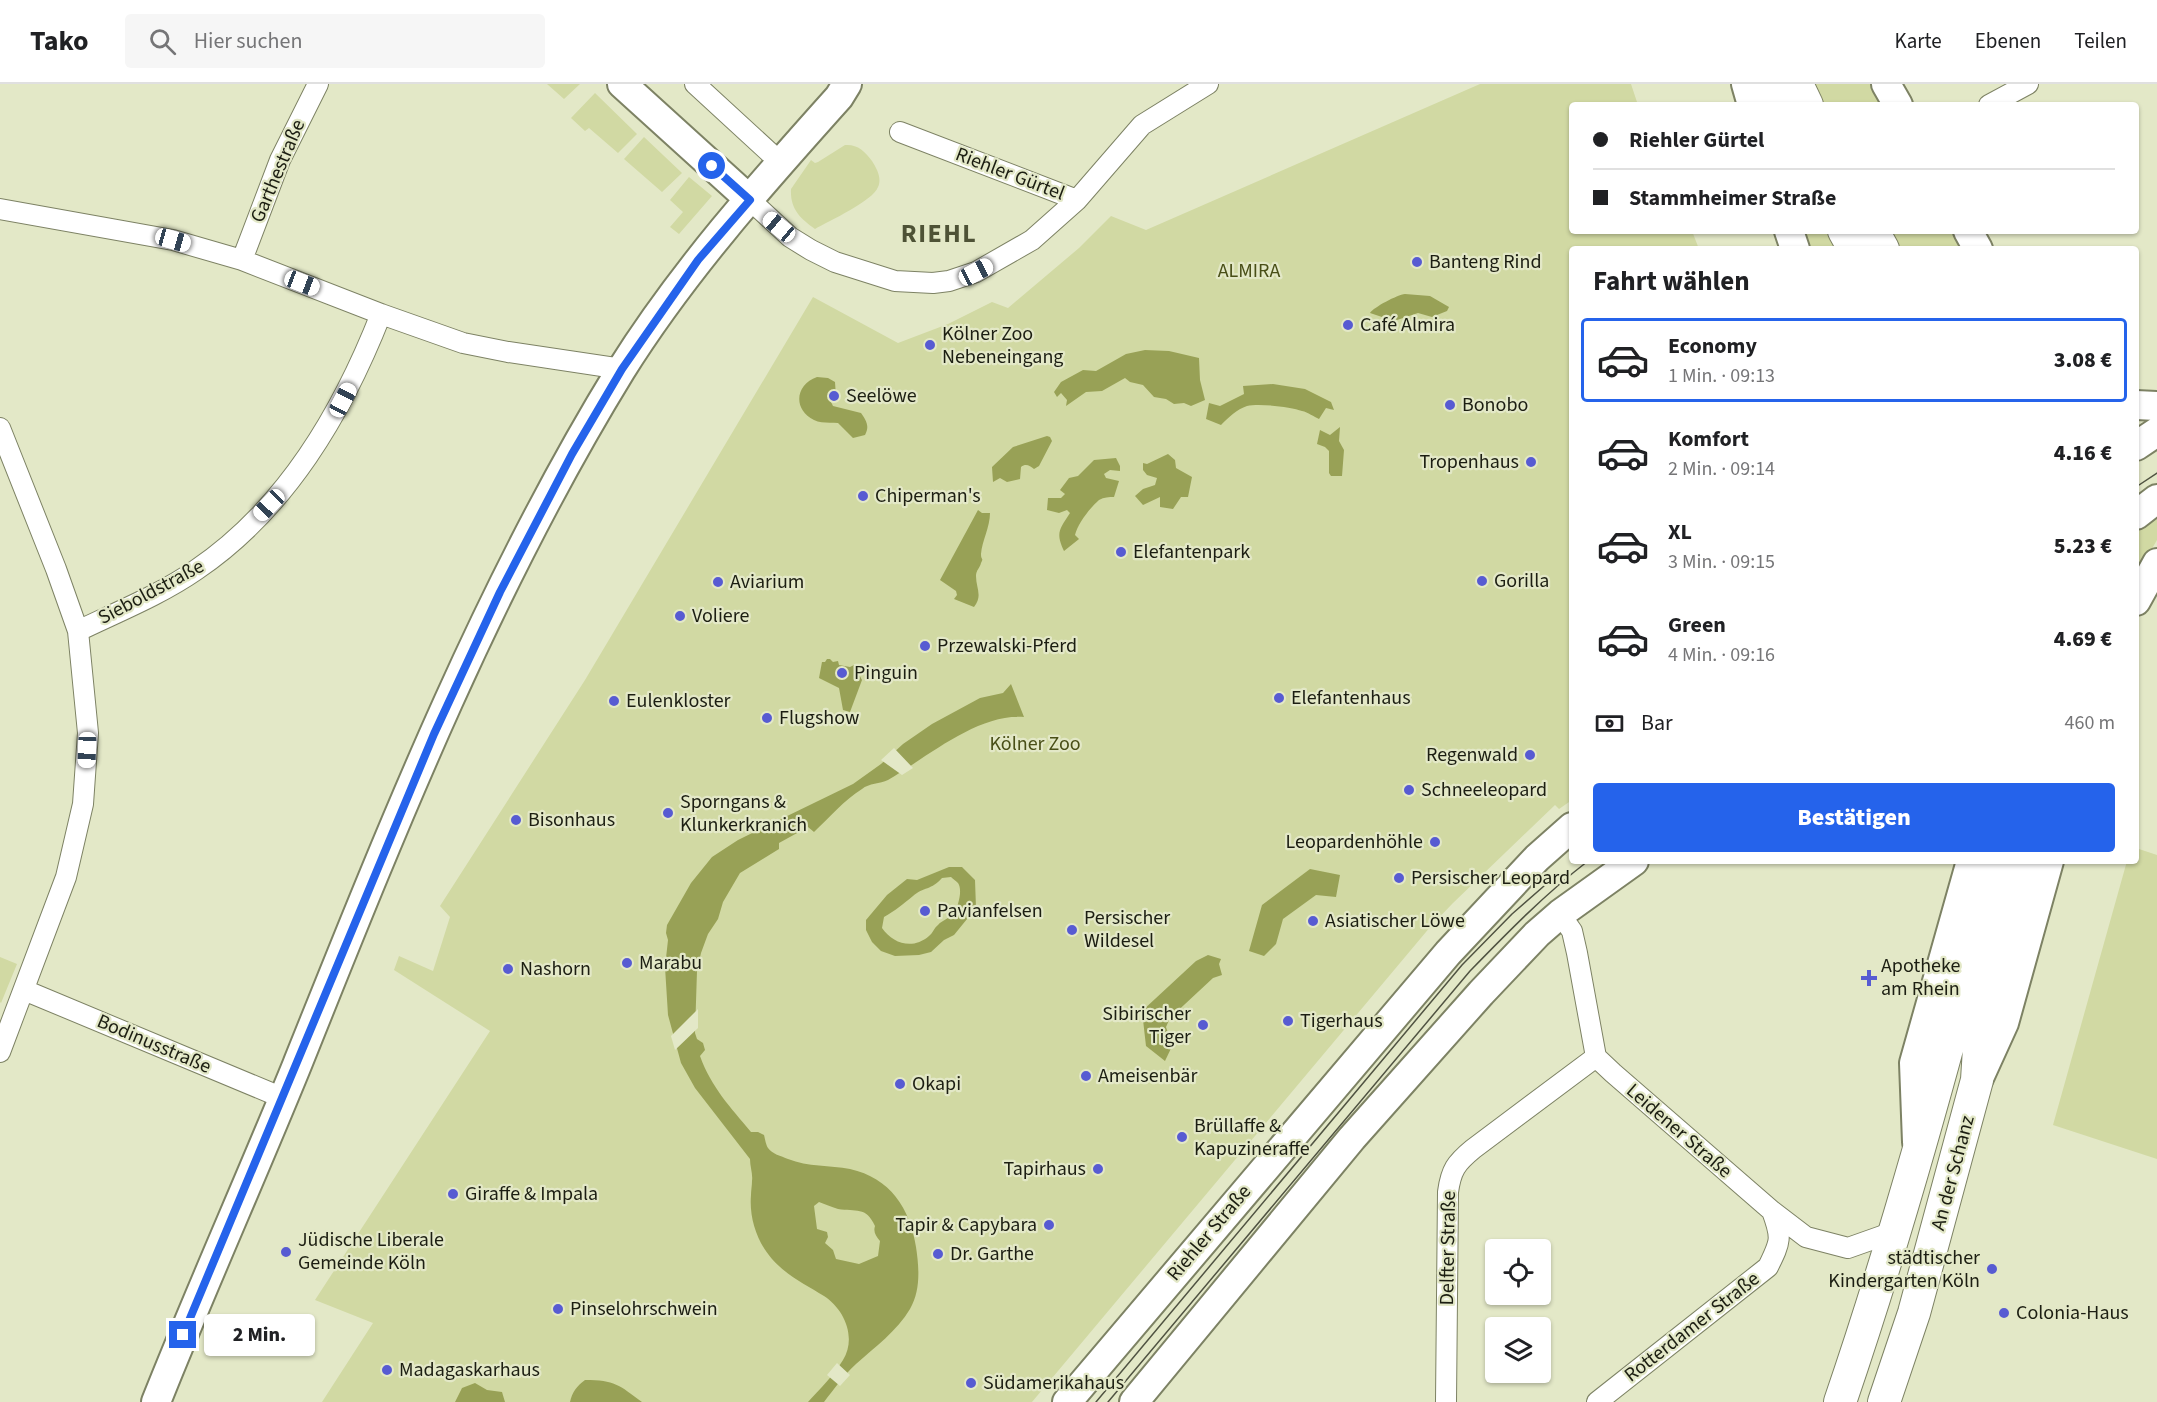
<!DOCTYPE html>
<html lang="de">
<head>
<meta charset="utf-8">
<style>
	body { margin:0; font-family:"Source Sans 3",sans-serif; background:#f6f6f6; color:#202124; height:100vh; display:flex; flex-direction:column; font-size:22px; white-space:nowrap }
	* { box-sizing:border-box; margin:0 }
	p { font-size:20px; color:#757577 }
	.icon { flex:none; width:33px; height:33px; fill:none; stroke:currentColor; stroke-width:2; stroke-linecap:round; stroke-linejoin:round }
	.map { position:relative; flex:1; overflow:hidden }
	.sheet { position:absolute; left:1569px; top:162px; width:570px; height:618px; display:flex; flex-direction:column; background:#fff; border-radius:6px; box-shadow:0 2px 4px #0004 }
	.sheet>* { flex:none }
	.banner { position:absolute; left:1569px; top:18px; width:570px; height:132px; border-radius:6px; box-shadow:0 2px 4px #0004; display:grid; align-content:center; height:132px; padding:0 24px; background:#fff }
	.fabs { position:absolute; left:1485px; top:1155px; display:grid; gap:12px }
	.fabs a { display:grid; place-items:center; width:66px; height:66px; border-radius:6px; background:#fff; box-shadow:0 2px 4px #0004; font-size:30px }
	.end { position:absolute; width:27px; height:27px; margin:-14px; border:8px solid #2563eb; background:#fff; box-shadow:0 0 0 3px #fff }
	.from { border-radius:50% }
	.bubble { position:absolute; height:42px; border-radius:6px; background:#fff; box-shadow:0 2px 4px #0004; font-size:20px; font-weight:800; line-height:42px; text-align:center }
	.car { position:absolute; width:18px; height:36px; margin:-18px -9px; border-radius:8px; box-shadow:0 0 4px 2px #0007; background:linear-gradient(#fff 24%,#345 0 40%,#fff 0 76%,#345 0 86%,#fff 0) }
	.banner b { display:flex; align-items:center; gap:21px; height:57px; font-size:22px }
	.banner b+b { border-top:2px solid #e0e0e0 }
	.banner i { width:15px; height:15px; background:#202124 }
	ul { padding:0; list-style:none }
	li { display:flex; align-items:center; gap:18px; height:84px; margin:0 12px 9px; padding:0 12px; border:3px solid transparent; border-radius:6px }
	li div { flex:1 }
	li b { display:block; font-size:22px }
	li em { font-style:normal; font-weight:800 }
	li.on { border-color:#2563eb }
	li>.icon { width:54px; height:54px; stroke-width:1.5 }
	h2 { padding:0 24px; font-size:27px; line-height:72px }
	.pay { display:flex; align-items:center; gap:15px; height:66px; padding:0 24px; font-size:22px }
	.pay p { margin-inline-start:auto }
	.action { display:flex; gap:12px; margin-top:auto; padding:12px 24px }
	.action a { flex:1; height:69px; border-radius:6px; background:#2563eb; color:#fff; font-size:24px; font-weight:800; line-height:69px; text-align:center }
	header { display:flex; align-items:center; gap:36px; box-sizing:border-box; height:84px; padding:0 30px; background:#fff; border-bottom:2px solid #e0e0e0 }
	header strong { font-size:28px }
	nav { display:flex; gap:33px; margin-inline-start:auto; font-size:21px }
	.search { width:420px; height:54px; background:#f6f6f6; display:flex; align-items:center; gap:15px; box-sizing:border-box; padding:0 21px; border-radius:6px; color:#757577; font-size:22px }
	.map>svg:first-child { display:block }
	.green { fill:#d1d9a3 }
	.water { fill:#98a156; fill-rule:evenodd }
	.pier { fill:#e3e8c7 }
	.lines { fill:none; stroke-linecap:round; stroke-linejoin:round }
	.street-casing { stroke:#7d8264; stroke-width:22 }
	.secondary-casing { stroke:#7d8264; stroke-width:32 }
	.primary-casing { stroke:#7d8264; stroke-width:34 }
	.street { stroke:#fff; stroke-width:20 }
	.secondary { stroke:#fff; stroke-width:28 }
	.primary { stroke:#fff; stroke-width:32 }
	.tram { stroke:#505342; stroke-width:1.5 }
	.route { stroke:#2563eb; stroke-width:8 }
	.poi-dot { fill:#575bd2; stroke:#e3e8c7; stroke-width:2 }
	.labels { text-anchor:middle; dominant-baseline:central; stroke-width:4.5; stroke-linejoin:round; paint-order:stroke }
	.street-label { font-size:20px; fill:#1c1e12; stroke:#e3e8c7 }
	.poi-label { font-size:20px; fill:#1c1e12; stroke:#e3e8c7; text-anchor:start }
	.park-label { font-size:20px; fill:#494f17; stroke:#e3e8c7 }
	.district-label { font-size:26px; font-weight:bold; letter-spacing:1.5px; fill:#4e5236; stroke:#e3e8c7 }
</style>
</head>
<body>
<header>
<strong>Tako</strong>
<div class="search"><svg class="icon" aria-label="search" viewBox="0 0 24 24"><circle cx="10" cy="10" r="6"/><path d="M15 15l6 6"/></svg>Hier suchen</div>
<nav><a>Karte</a><a>Ebenen</a><a>Teilen</a></nav>
</header>
<div class="map">
<svg width="2157" height="1318" viewBox="0 0 2157 1318">
	<rect width="100%" height="100%" fill="#e3e8c7"/>
	<path class="green" d="M 547,0 L 580,0 L 564,15 Z
		M 1480,0 L 1631,0 L 1638,21 L 1572,21 L 1572,147 L 1692,147 L 1699,165 L 1572,165 L 1572,716 L 1559,725 L 1555,721 L 1453,819 L 1431,842 L 1032,1318 L 322,1318 L 373,1239 L 315,1216 L 490,947 L 394,886 L 399,872 L 433,887 L 450,833 L 440,822 L 585,596 L 813,213 L 898,259 L 948,240 L 992,218 L 1008,224 L 1079,164 L 1111,132 L 1146,146 Z
		M 1809,0 L 1872,0 L 1884,21 L 1819,21 Z
		M 595,9 L 637,50 L 618,69 L 589,44 L 585,47 L 571,34 Z
		M 644,53 L 682,89 L 662,108 L 624,75 Z
		M 845,61 C 857,60 865,67 872,77 C 877,85 882,94 878,103 C 873,117 829,137 815,145 C 800,134 790,125 791,105 L 811,76 L 815,79 L 818,78 Z
		M 689,93 L 712,112 L 679,150 L 670,143 L 683,128 L 670,116 Z
		M 1797,147 L 1829,147 L 1839,165 L 1802,165 Z
		M 1888,147 L 1955,147 L 1965,165 L 1897,165 Z
		M 2157,424 L 2157,456 L 2136,492 L 2136,439 Z
		M 2136,764 L 2157,771 L 2157,1075 L 2053,1041 L 2127,777 L 2136,777 Z
		M 0,873 L 17,880 L 1,919 L 0,918 Z"/>
	<path class="water" d="M 1405,210 L 1430,212 L 1449,223 L 1447,227 L 1432,233 L 1418,229 L 1397,236 L 1387,231 L 1382,233 L 1370,229 C 1374,223 1397,211 1405,210 Z
		M 1145,266 L 1169,267 L 1199,274 L 1200,296 L 1205,316 L 1191,322 L 1184,319 L 1174,320 L 1166,315 L 1154,313 L 1143,301 L 1130,298 L 1125,294 L 1102,307 L 1086,308 L 1066,322 L 1067,316 L 1061,309 L 1057,313 L 1054,308 L 1061,298 L 1083,286 L 1096,287 L 1126,270 Z
		M 817,293 L 828,294 L 835,298 L 836,313 L 831,318 L 833,322 L 861,329 C 866,336 870,342 865,351 L 853,354 L 838,339 C 830,338 821,340 814,336 C 792,325 796,300 817,293 Z
		M 1273,300 L 1305,305 L 1331,318 L 1334,326 L 1326,324 L 1319,335 C 1314,333 1308,328 1302,327 C 1291,323 1259,319 1247,322 C 1237,325 1228,334 1221,341 L 1206,335 L 1209,319 L 1220,322 L 1244,310 L 1243,302 Z
		M 1340,343 L 1339,357 L 1344,366 L 1342,392 L 1331,392 L 1329,389 L 1329,367 L 1325,363 L 1317,360 L 1320,346 L 1330,351 Z
		M 1047,352 L 1050,353 L 1052,357 L 1039,382 L 1034,385 C 1030,382 1026,379 1021,383 L 1020,395 L 1007,398 L 1000,394 L 993,398 L 992,383 L 1013,363 Z
		M 1168,370 L 1175,376 L 1176,384 L 1192,393 L 1188,413 L 1181,413 L 1173,425 L 1160,423 L 1160,413 L 1143,421 L 1135,412 L 1143,405 L 1155,401 L 1157,394 L 1147,391 L 1143,386 L 1143,379 L 1147,380 Z
		M 1116,374 L 1120,382 L 1120,387 L 1110,386 L 1104,390 L 1106,394 L 1119,397 L 1114,413 C 1109,413 1104,413 1099,416 C 1090,424 1078,439 1075,451 L 1079,455 L 1064,467 C 1055,448 1060,445 1070,429 L 1067,426 L 1059,429 L 1047,426 L 1048,414 L 1061,414 L 1065,410 L 1060,406 L 1069,394 L 1078,392 L 1094,376 Z
		M 978,426 L 982,429 L 990,429 C 990,443 982,457 981,470 C 981,477 984,473 981,479 C 980,484 976,486 976,492 C 976,504 983,512 974,523 L 954,515 L 957,511 L 956,507 L 940,496 Z
		M 827,575 L 830,575 L 833,578 L 838,577 L 839,581 L 850,583 L 854,581 L 862,596 L 850,628 L 843,626 L 839,604 L 819,594 L 822,578 L 825,578 Z
		M 1011,600 L 1024,633 C 978,629 926,674 888,696 C 880,700 869,699 862,705 C 844,716 829,734 814,748 L 808,743 L 779,759 L 779,765 L 740,789 L 723,818 L 718,835 L 708,850 L 701,869 L 697,887 L 695,949 L 697,955 L 703,959 L 705,966 L 700,972 C 711,1003 731,1024 751,1048 L 758,1048 L 764,1051 C 765,1055 766,1061 768,1064 C 772,1070 781,1072 788,1075 C 808,1083 830,1081 850,1085 C 890,1094 910,1124 916,1163 C 919,1183 921,1206 910,1225 C 897,1247 875,1263 856,1280 C 844,1291 834,1305 824,1318 L 808,1318 C 820,1305 834,1291 843,1276 C 857,1253 844,1225 824,1212 C 806,1201 786,1191 772,1175 C 757,1158 749,1134 751,1111 C 751,1106 752,1102 752,1097 C 753,1090 750,1083 750,1075 L 695,1004 L 681,979 L 668,931 L 665,883 L 668,856 L 666,849 L 667,841 L 691,799 L 712,773 L 738,756 L 853,700 L 881,680 L 903,660 L 932,640 L 980,614 L 1003,609 ZM 819,1118 C 825,1120 831,1123 838,1125 C 856,1128 866,1122 875,1142 C 873,1148 876,1152 880,1157 L 878,1172 L 859,1180 L 836,1175 L 833,1166 L 825,1159 L 828,1153 L 827,1148 L 817,1145 L 814,1122 Z
		M 949,783 L 962,783 L 975,796 L 976,824 L 954,851 L 944,856 L 931,868 L 919,871 L 895,872 L 881,867 L 872,858 L 866,846 L 866,836 L 887,811 L 907,795 L 917,796 ZM 951,793 C 953,795 956,797 958,799 C 963,806 958,824 953,830 C 949,835 942,836 938,841 C 934,844 933,849 929,852 C 913,866 893,860 882,844 L 884,833 C 896,826 902,821 913,812 C 923,803 932,806 942,794 Z
		M 1310,785 L 1340,791 L 1336,813 L 1316,811 L 1283,835 L 1276,860 L 1264,872 L 1249,867 L 1262,821 Z
		M 1208,871 L 1221,875 L 1219,880 L 1222,891 L 1213,894 L 1170,934 L 1166,943 L 1169,952 L 1175,956 L 1165,977 L 1146,962 L 1142,927 L 1196,877 Z
		M 585,1296 C 615,1296 619,1301 642,1318 L 570,1318 C 572,1308 577,1302 585,1296 Z
		M 475,1299 L 487,1306 L 502,1308 L 505,1318 L 455,1318 L 462,1304 Z"/>
	<path class="pier" d="M 894,664 L 913,684 L 902,691 L 881,676 Z
		M 698,925 L 698,944 L 675,966 L 671,952 Z
		M 837,1279 L 850,1291 L 840,1302 L 827,1291 Z"/>
	<g class="lines">
		<g class="street-casing">
			<path id="street" d="M 695,0 L 780,78
				M 1989,21 L 2028,0
				M 900,48 L 1077,116
				M 750,116 L 790,153 L 811,166 L 835,178 L 895,197 L 933,199 L 949,197 L 976,188 L 1032,156 L 1077,116 L 1142,41 L 1208,0
				M 0,125 L 173,156 L 242,176 L 381,230 L 463,259 L 508,268 L 622,285
				M 242,176 L 280,76 L 318,0
				M 0,344 L 56,485 L 78,547 L 88,649 L 83,720 L 66,793 L 0,968
				M 78,547 C 117,528 160,511 196,486 C 286,425 342,329 381,230
				M 1560,830 L 1572,847 L 1577,869 L 1596,973 L 1613,989 L 1772,1127 L 1806,1153 L 1848,1164 L 1896,1147
				M 24,906 L 283,1014
				M 1446,1318 L 1448,1108 C 1451,1086 1456,1079 1473,1065 L 1596,973
				M 1597,1318 L 1768,1183 C 1781,1157 1782,1154 1772,1127"/>
		</g>
		<g class="secondary-casing">
			<path id="secondary" d="M 622,0 L 750,116
				M 1746,0 L 1752,21
				M 1886,0 L 1898,21
				M 1789,147 L 1795,165
				M 1968,147 L 1978,165
				M 2136,321 L 2157,322
				M 2136,362 L 2157,348
				M 2136,431 L 2157,415
				M 2136,517 L 2157,479
				M 1979,994 L 2004,939 L 2049,777
				M 1917,1058 L 1914,979 L 1971,777
				M 156,1318 C 201,1205 251,1094 297,981 C 392,744 487,504 621,286 C 683,187 761,100 839,13 L 847,0
				M 1067,1318 L 1448,869 L 1537,774 L 1572,743
				M 1134,1318 L 1352,1054 L 1481,909 L 1537,850 L 1560,830 L 1634,777"/>
		</g>
		<g class="primary-casing">
			<path id="primary" d="M 1766,0 L 1777,21
				M 1797,0 L 1807,21
				M 1844,147 L 1854,165
				M 1873,147 L 1883,165
				M 1840,1318 C 1901,1140 1949,959 1998,777
				M 1884,1318 L 1914,1229 L 1977,996 L 1981,933 L 2023,777"/>
		</g>
		<use href="#street" class="street"/>
		<use href="#secondary" class="secondary"/>
		<use href="#primary" class="primary"/>
		<path class="tram" d="M 2136,403 L 2157,389
			M 1096,1318 L 1462,881 L 1512,830 L 1544,802
			M 1108,1318 L 1470,887 C 1507,849 1545,810 1588,777"/>
	</g>
	<g class="lines">
		<path class="route" d="M 183,1251 L 434,650 L 500,508 L 572,370 L 622,285 L 698,176 L 750,116 L 712,82"/>
	</g>
	<g class="poi-dot">
		<circle cx="1417" cy="178" r="6"/>
		<circle cx="1348" cy="241" r="6"/>
		<circle cx="930" cy="261" r="6"/>
		<circle cx="834" cy="312" r="6"/>
		<circle cx="1450" cy="321" r="6"/>
		<circle cx="1531" cy="378" r="6"/>
		<circle cx="863" cy="412" r="6"/>
		<circle cx="1121" cy="468" r="6"/>
		<circle cx="1482" cy="497" r="6"/>
		<circle cx="718" cy="498" r="6"/>
		<circle cx="680" cy="532" r="6"/>
		<circle cx="925" cy="562" r="6"/>
		<circle cx="842" cy="589" r="6"/>
		<circle cx="1279" cy="614" r="6"/>
		<circle cx="614" cy="617" r="6"/>
		<circle cx="767" cy="634" r="6"/>
		<circle cx="1530" cy="671" r="6"/>
		<circle cx="1409" cy="706" r="6"/>
		<circle cx="668" cy="729" r="6"/>
		<circle cx="516" cy="736" r="6"/>
		<circle cx="1435" cy="758" r="6"/>
		<circle cx="1399" cy="794" r="6"/>
		<circle cx="925" cy="827" r="6"/>
		<circle cx="1313" cy="837" r="6"/>
		<circle cx="1072" cy="846" r="6"/>
		<circle cx="627" cy="879" r="6"/>
		<circle cx="508" cy="885" r="6"/>
		<path d="M1866 885h6v6h6v6h-6v6h-6v-6h-6v-6h6z"/>
		<circle cx="1288" cy="937" r="6"/>
		<circle cx="1203" cy="941" r="6"/>
		<circle cx="1086" cy="992" r="6"/>
		<circle cx="900" cy="1000" r="6"/>
		<circle cx="1182" cy="1053" r="6"/>
		<circle cx="1098" cy="1085" r="6"/>
		<circle cx="453" cy="1110" r="6"/>
		<circle cx="1049" cy="1141" r="6"/>
		<circle cx="286" cy="1168" r="6"/>
		<circle cx="938" cy="1170" r="6"/>
		<circle cx="1992" cy="1185" r="6"/>
		<circle cx="558" cy="1225" r="6"/>
		<circle cx="2004" cy="1229" r="6"/>
		<circle cx="387" cy="1286" r="6"/>
		<circle cx="971" cy="1299" r="6"/>
	</g>
	<g class="labels">
		<g class="street-label">
			<text transform="translate(278 87) rotate(-67)">Garthestraße</text>
			<text transform="translate(1010 90) rotate(21)">Riehler Gürtel</text>
			<text transform="translate(151 508) rotate(-28)">Sieboldstraße</text>
			<text transform="translate(154 960) rotate(23)">Bodinusstraße</text>
			<text transform="translate(1679 1047) rotate(41)">Leidener Straße</text>
			<text transform="translate(1953 1089) rotate(-75)">An der Schanz</text>
			<text transform="translate(1209 1149) rotate(-50)">Riehler Straße</text>
			<text transform="translate(1448 1164) rotate(-89)">Delfter Straße</text>
			<text transform="translate(1692 1243) rotate(-38)">Rotterdamer Straße</text>
		</g>
		<g class="poi-label">
			<text x="1429" y="178">Banteng Rind</text>
			<text x="1360" y="241">Café Almira</text>
			<text x="942" y="250">Kölner Zoo<tspan x="942" dy="23">Nebeneingang</tspan></text>
			<text x="846" y="312">Seelöwe</text>
			<text x="1462" y="321">Bonobo</text>
			<text x="1519" y="378" text-anchor="end">Tropenhaus</text>
			<text x="875" y="412">Chiperman's</text>
			<text x="1133" y="468">Elefantenpark</text>
			<text x="1494" y="497">Gorilla</text>
			<text x="730" y="498">Aviarium</text>
			<text x="692" y="532">Voliere</text>
			<text x="937" y="562">Przewalski-Pferd</text>
			<text x="854" y="589">Pinguin</text>
			<text x="1291" y="614">Elefantenhaus</text>
			<text x="626" y="617">Eulenkloster</text>
			<text x="779" y="634">Flugshow</text>
			<text x="1518" y="671" text-anchor="end">Regenwald</text>
			<text x="1421" y="706">Schneeleopard</text>
			<text x="680" y="718">Sporngans &amp;<tspan x="680" dy="23">Klunkerkranich</tspan></text>
			<text x="528" y="736">Bisonhaus</text>
			<text x="1423" y="758" text-anchor="end">Leopardenhöhle</text>
			<text x="1411" y="794">Persischer Leopard</text>
			<text x="937" y="827">Pavianfelsen</text>
			<text x="1084" y="834">Persischer<tspan x="1084" dy="23">Wildesel</tspan></text>
			<text x="1325" y="837">Asiatischer Löwe</text>
			<text x="639" y="879">Marabu</text>
			<text x="1881" y="882">Apotheke<tspan x="1881" dy="23">am Rhein</tspan></text>
			<text x="520" y="885">Nashorn</text>
			<text x="1191" y="930" text-anchor="end">Sibirischer<tspan x="1191" dy="23">Tiger</tspan></text>
			<text x="1300" y="937">Tigerhaus</text>
			<text x="1098" y="992">Ameisenbär</text>
			<text x="912" y="1000">Okapi</text>
			<text x="1194" y="1042">Brüllaffe &amp;<tspan x="1194" dy="23">Kapuzineraffe</tspan></text>
			<text x="1086" y="1085" text-anchor="end">Tapirhaus</text>
			<text x="465" y="1110">Giraffe &amp; Impala</text>
			<text x="1037" y="1141" text-anchor="end">Tapir &amp; Capybara</text>
			<text x="298" y="1156">Jüdische Liberale<tspan x="298" dy="23">Gemeinde Köln</tspan></text>
			<text x="950" y="1170">Dr. Garthe</text>
			<text x="1980" y="1174" text-anchor="end">städtischer<tspan x="1980" dy="23">Kindergarten Köln</tspan></text>
			<text x="570" y="1225">Pinselohrschwein</text>
			<text x="2016" y="1229">Colonia-Haus</text>
			<text x="399" y="1286">Madagaskarhaus</text>
			<text x="983" y="1299">Südamerikahaus</text>
		</g>
		<g class="park-label">
			<text x="1249" y="187">ALMIRA</text>
			<text x="1035" y="660">Kölner Zoo</text>
		</g>
		<g class="district-label">
			<text x="939" y="149">RIEHL</text>
		</g>
	</g>
</svg>
<div class="fabs">
<a><svg class="icon" aria-label="locate" viewBox="0 0 24 24"><circle cx="12" cy="12" r="6"/><path d="M12 2v4M12 18v4M2 12h4M18 12h4"/></svg></a>
<a><svg class="icon" aria-label="layers" viewBox="0 0 24 24"><path d="M12 4l9 5-9 5-9-5zM3 14l9 5 9-5"/></svg></a>
</div>
<i class="end from" style="left:712px;top:82px"></i>
<i class="end" style="left:183px;top:1251px"></i>
<div class="bubble" style="left:204px;top:1230px;width:111px">2 Min.</div>
<i class="car" style="left:779px;top:143px;rotate:310deg"></i>
<i class="car" style="left:173px;top:156px;rotate:106deg"></i>
<i class="car" style="left:976px;top:188px;rotate:62deg"></i>
<i class="car" style="left:302px;top:199px;rotate:111deg"></i>
<i class="car" style="left:343px;top:316px;rotate:28deg"></i>
<i class="car" style="left:269px;top:421px;rotate:224deg"></i>
<i class="car" style="left:87px;top:666px;rotate:182deg"></i>
<div class="banner">
<b><i class="from"></i>Riehler Gürtel</b>
<b><i></i>Stammheimer Straße</b>
</div>
<section class="sheet">
<h2>Fahrt wählen</h2>
<ul>
<li class="on"><svg class="icon" aria-label="car" viewBox="0 0 24 24"><path d="M5 17H2v-5l4-1 3-4h7l3 4 3 1v5h-3M9 17h6M6 11h13"/><circle cx="7" cy="17" r="2"/><circle cx="17" cy="17" r="2"/></svg><div><b>Economy</b><p>1 Min. · 09:13</p></div><em>3.08 €</em></li>
<li><svg class="icon" aria-label="car" viewBox="0 0 24 24"><path d="M5 17H2v-5l4-1 3-4h7l3 4 3 1v5h-3M9 17h6M6 11h13"/><circle cx="7" cy="17" r="2"/><circle cx="17" cy="17" r="2"/></svg><div><b>Komfort</b><p>2 Min. · 09:14</p></div><em>4.16 €</em></li>
<li><svg class="icon" aria-label="car" viewBox="0 0 24 24"><path d="M5 17H2v-5l4-1 3-4h7l3 4 3 1v5h-3M9 17h6M6 11h13"/><circle cx="7" cy="17" r="2"/><circle cx="17" cy="17" r="2"/></svg><div><b>XL</b><p>3 Min. · 09:15</p></div><em>5.23 €</em></li>
<li><svg class="icon" aria-label="car" viewBox="0 0 24 24"><path d="M5 17H2v-5l4-1 3-4h7l3 4 3 1v5h-3M9 17h6M6 11h13"/><circle cx="7" cy="17" r="2"/><circle cx="17" cy="17" r="2"/></svg><div><b>Green</b><p>4 Min. · 09:16</p></div><em>4.69 €</em></li>
</ul>
<div class="pay"><svg class="icon" aria-label="cash" viewBox="0 0 24 24"><path d="M3 7h18v10H3z"/><circle cx="12" cy="12" r="2"/></svg>Bar<p>460 m</p></div>
<div class="action"><a>Bestätigen</a></div>
</section>
</div>
</body>
</html>
